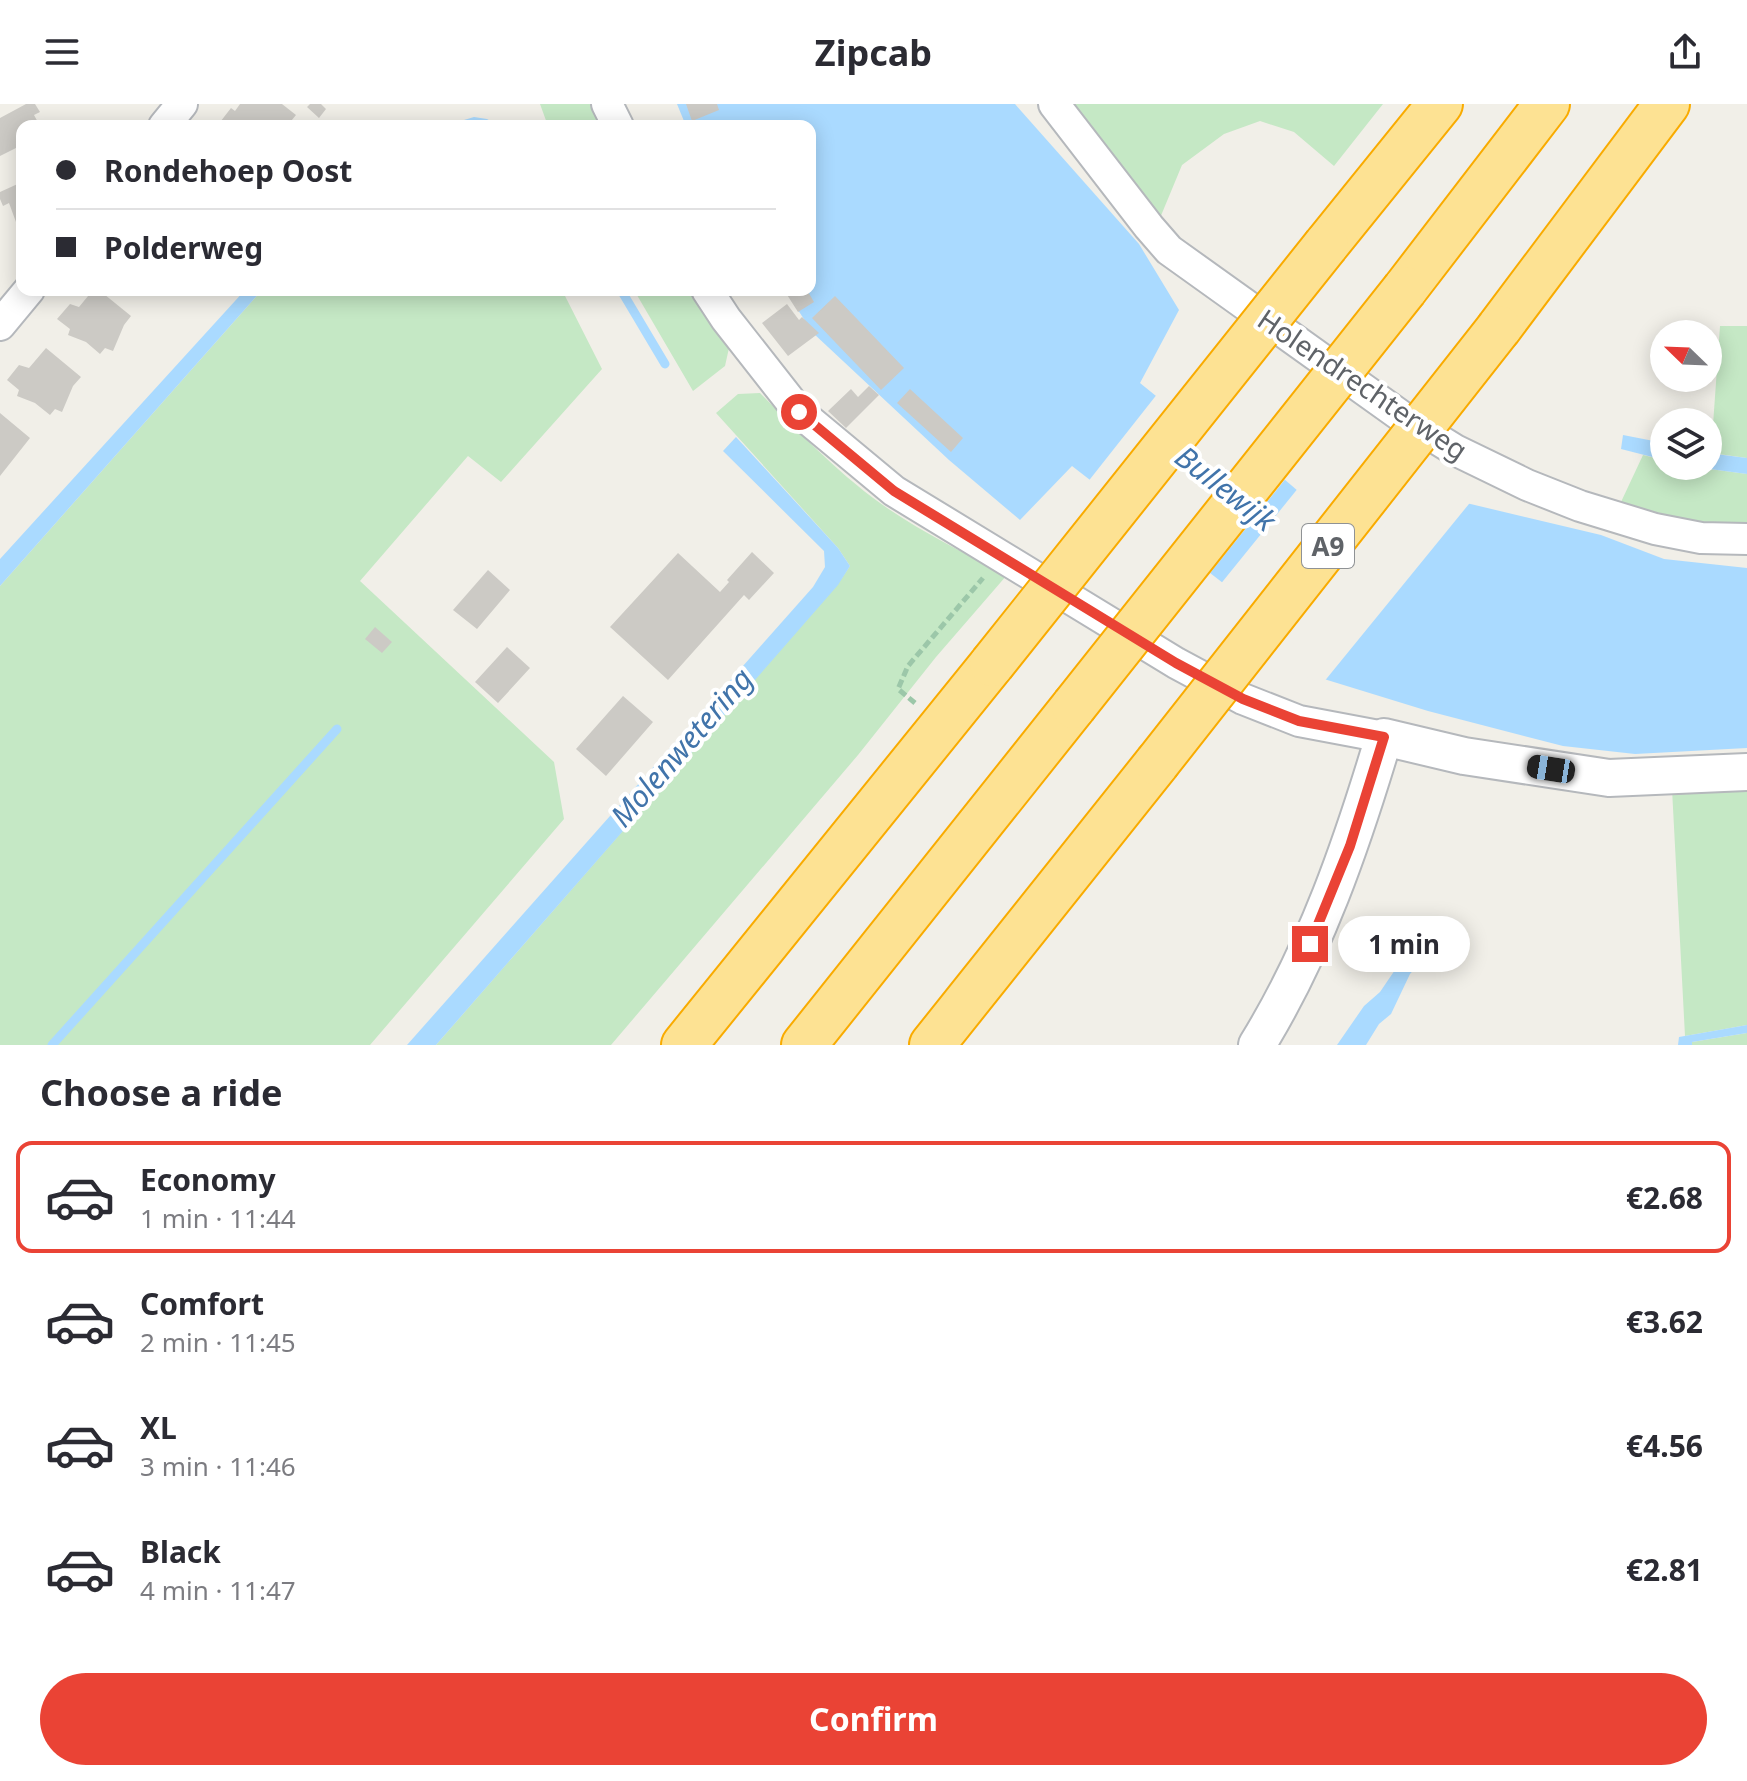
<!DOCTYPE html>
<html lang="en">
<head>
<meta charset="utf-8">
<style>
	body { margin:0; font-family:"Noto Sans",sans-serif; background:#f7f7f7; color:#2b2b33; height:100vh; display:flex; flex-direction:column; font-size:30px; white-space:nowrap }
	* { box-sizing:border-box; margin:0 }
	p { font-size:26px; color:#7c7c81 }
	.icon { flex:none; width:44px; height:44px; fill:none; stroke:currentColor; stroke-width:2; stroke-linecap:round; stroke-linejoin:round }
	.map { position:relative; height:941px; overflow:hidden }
	.panel { display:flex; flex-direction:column; background:#fff; flex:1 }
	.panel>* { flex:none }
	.top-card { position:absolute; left:16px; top:16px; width:800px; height:176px; border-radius:16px; box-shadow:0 4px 20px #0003; display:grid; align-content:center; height:176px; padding:0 40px; background:#fff }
	.needle { width:52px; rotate:293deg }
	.tools { position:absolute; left:1650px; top:216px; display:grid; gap:16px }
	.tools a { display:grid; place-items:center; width:72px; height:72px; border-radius:50%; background:#fff; box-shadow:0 4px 20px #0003; font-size:40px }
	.end { position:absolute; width:36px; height:36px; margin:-18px; border:10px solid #ea4335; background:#fff; box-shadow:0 0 0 4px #fff }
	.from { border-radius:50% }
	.bubble { position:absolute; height:56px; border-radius:28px; background:#fff; box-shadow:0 4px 20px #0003; font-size:26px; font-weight:700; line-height:56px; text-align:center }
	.car { position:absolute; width:24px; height:48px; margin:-24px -12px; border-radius:10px; box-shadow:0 0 6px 2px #0007; background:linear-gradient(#222 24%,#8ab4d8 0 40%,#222 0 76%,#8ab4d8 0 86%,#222 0) }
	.top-card b { display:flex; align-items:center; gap:28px; height:76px; font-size:30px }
	.top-card b+b { border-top:2px solid #e1e1e2 }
	.top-card i { width:20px; height:20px; background:#2b2b33 }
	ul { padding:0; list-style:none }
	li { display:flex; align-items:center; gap:24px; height:112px; margin:0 16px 12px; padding:0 24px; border:4px solid transparent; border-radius:16px }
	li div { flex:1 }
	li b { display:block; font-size:30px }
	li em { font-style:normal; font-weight:700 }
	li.on { border-color:#ea4335 }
	li>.icon { width:72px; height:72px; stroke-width:1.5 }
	h2 { padding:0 40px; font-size:36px; line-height:96px }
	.action { display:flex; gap:16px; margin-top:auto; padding:16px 40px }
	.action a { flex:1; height:92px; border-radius:48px; background:#ea4335; color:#fff; font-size:32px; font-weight:700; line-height:92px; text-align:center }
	header { display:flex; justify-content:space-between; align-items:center; height:104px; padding:0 40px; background:#fff; font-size:36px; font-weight:700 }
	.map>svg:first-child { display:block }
	.green { fill:#c5e8c5 }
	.water { fill:#aadaff }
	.pier { fill:#f1efe8 }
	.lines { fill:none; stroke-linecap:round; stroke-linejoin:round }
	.stream { stroke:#aadaff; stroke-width:9 }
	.building { fill:#cccac5 }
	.minor-casing { stroke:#b5b8bc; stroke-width:34 }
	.tertiary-casing { stroke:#b5b8bc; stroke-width:40 }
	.motorway-casing { stroke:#f9ab00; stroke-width:48 }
	.path { stroke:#9cc7a9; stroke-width:5; stroke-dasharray:8 4; stroke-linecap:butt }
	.minor { stroke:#fff; stroke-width:30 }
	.tertiary { stroke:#fff; stroke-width:36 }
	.motorway { stroke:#fde293; stroke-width:44 }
	.motorway-bridge-casing { stroke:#f9ab00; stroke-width:48; stroke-linecap:butt }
	.motorway-bridge { stroke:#fde293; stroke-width:44 }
	.route { stroke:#ea4335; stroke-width:10 }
	.labels { text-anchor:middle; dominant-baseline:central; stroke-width:8; stroke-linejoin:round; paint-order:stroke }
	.shield { fill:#fff; stroke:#8f9295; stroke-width:2 }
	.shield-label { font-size:26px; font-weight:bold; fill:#5f6368 }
	.street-label { font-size:28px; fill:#5f6368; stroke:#fff }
	.water-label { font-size:30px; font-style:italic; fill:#4174aa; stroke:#fff }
</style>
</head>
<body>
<header><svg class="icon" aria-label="menu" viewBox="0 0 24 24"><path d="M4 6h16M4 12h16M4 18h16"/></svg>Zipcab<svg class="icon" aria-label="share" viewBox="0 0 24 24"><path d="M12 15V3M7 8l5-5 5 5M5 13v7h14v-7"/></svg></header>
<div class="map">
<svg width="1747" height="941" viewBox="0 0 1747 941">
	<rect width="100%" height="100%" fill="#f1efe8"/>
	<path class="green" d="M 540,0 L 591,0 L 600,22 L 548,22 Z
		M 1062,0 L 1383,0 L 1334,62 L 1294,28 L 1260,17 L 1224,30 L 1182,61 L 1160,114 Z
		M 262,186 L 562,186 L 602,265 L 501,378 L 468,352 L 360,477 L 554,658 L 564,715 L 370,941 L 0,941 L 0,482 Z
		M 634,186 L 689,186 L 729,244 L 725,262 L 693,287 Z
		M 1720,222 L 1747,222 L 1747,354 L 1711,349 Z
		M 760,289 C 804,333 850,382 904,415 C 937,436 973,453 1007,471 L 936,553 L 858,651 L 611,941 L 436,941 L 837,481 L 850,462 L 838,444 L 716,309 L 738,290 Z
		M 1643,351 L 1664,356 L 1664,362 L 1687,362 L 1747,370 L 1747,431 L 1645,410 L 1621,398 Z
		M 1747,682 L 1747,921 L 1685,932 L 1672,685 Z
		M 1747,929 L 1747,941 L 1692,941 L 1692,938 Z"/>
	<path class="water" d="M 677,0 L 1015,0 L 1139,140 L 1179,206 L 1140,279 L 1198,326 L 1214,315 L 1368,447 L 1420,388 L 1601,431 L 1664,455 L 1747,464 L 1747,644 L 1635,650 L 1563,642 L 1428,607 L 1285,563 L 1299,538 L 1072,362 L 1020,416 L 949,356 L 813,229 L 785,186 L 810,186 L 810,22 L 686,22 Z
		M 474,13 L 487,15 L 499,22 L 457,22 L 464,16 Z
		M 245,186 L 262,186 L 0,482 L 0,455 Z
		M 1623,331 L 1664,339 L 1664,356 L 1621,345 Z
		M 736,333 L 838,444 L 850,462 L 838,481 L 436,941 L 407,941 L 813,483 L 825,463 L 824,447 L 723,347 Z
		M 1708,349 L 1747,354 L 1747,370 L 1687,362 L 1708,362 Z
		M 1394,839 L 1438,855 L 1436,861 L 1418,861 L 1410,870 L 1391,910 L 1379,920 L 1366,941 L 1337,941 L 1364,902 L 1380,888 L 1399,860 L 1392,843 Z
		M 1747,921 L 1747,929 L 1692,938 L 1692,941 L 1678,941 L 1679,933 Z"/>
	<path class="pier" d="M 1158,289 L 1198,321 L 1216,312 L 1287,373 L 1207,473 L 1087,379 Z
		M 1299,383 L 1368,442 L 1419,384 L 1473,395 L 1323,579 L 1283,566 L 1282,562 L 1294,540 L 1219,482 Z"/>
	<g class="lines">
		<path class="stream" d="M 621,186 L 665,260
			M 52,941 L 337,625"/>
	</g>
	<path class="building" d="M 26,0 L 35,0 L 40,8 L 34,11 L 40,22 L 22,22 L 22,41 L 0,52 L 0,14 Z
		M 240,0 L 282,0 L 296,11 L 287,22 L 217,22 L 231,4 L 235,7 Z
		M 310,0 L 321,0 L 326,5 L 319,14 L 307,3 Z
		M 686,0 L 717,0 L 719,6 L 692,17 Z
		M 22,78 L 22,123 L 19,117 L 16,118 L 9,99 L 3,102 L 0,95 L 0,88 Z
		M 93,186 L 99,186 L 131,212 L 124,221 L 113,247 L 105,244 L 100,250 L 86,238 L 68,231 L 70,225 L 57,215 L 70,200 L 79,203 Z
		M 784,186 L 807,186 L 814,198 L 798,208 Z
		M 835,192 L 904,264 L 881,286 L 812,214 Z
		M 787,200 L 799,216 L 802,213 L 819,229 L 788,252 L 762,219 Z
		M 46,244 L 81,273 L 73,282 L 62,308 L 55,305 L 50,311 L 35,299 L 17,292 L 19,286 L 7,276 L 19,261 L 29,264 Z
		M 869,282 L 879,291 L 846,324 L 828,307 L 851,285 L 858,293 Z
		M 910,285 L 963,334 L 951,348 L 897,299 Z
		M 0,309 L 30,334 L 0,372 Z
		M 752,448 L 774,469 L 749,496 L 744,491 L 668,576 L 610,523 L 678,449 L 720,488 L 729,478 L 727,476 Z
		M 488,466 L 510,486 L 477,525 L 453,506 Z
		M 375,523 L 392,538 L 382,549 L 365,535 Z
		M 507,543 L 530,564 L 498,599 L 475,578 Z
		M 623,592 L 653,618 L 606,672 L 576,645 Z"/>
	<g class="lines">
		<g class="minor-casing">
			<path id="minor" d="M 607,0 L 618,22
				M 1054,0 L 1149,123 L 1169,146 L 1408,317 L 1455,346 L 1527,381 L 1580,402 L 1655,425 L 1701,434 L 1747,435
				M 164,22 L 182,0
				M 707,186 L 726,215 L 799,308 L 894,387 L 1176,559 L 1243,595 L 1299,617 L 1384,633
				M 0,221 L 29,186"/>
		</g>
		<g class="tertiary-casing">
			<path id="tertiary" d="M 1257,941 C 1316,845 1352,740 1384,633 L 1464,652 L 1609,674 L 1747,668"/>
		</g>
		<g class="motorway-casing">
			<path id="motorway" d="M 1326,141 L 1440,0
				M 1405,185 L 1547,0
				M 1499,224 L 1667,0
				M 684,941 L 992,560
				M 804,941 L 1074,602
				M 932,941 L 1157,659"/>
		</g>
		<path class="path" d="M 915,599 L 898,585 L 908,562 L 983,474"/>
		<use href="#minor" class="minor"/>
		<use href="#tertiary" class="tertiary"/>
		<use href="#motorway" class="motorway"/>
		<g class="motorway-bridge-casing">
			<path id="motorway-bridge" d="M 992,560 L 1326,141
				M 1074,602 L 1405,185
				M 1157,659 L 1499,224"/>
		</g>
		<use href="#motorway-bridge" class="motorway-bridge"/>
	</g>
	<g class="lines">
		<path class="route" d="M 799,308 L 894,387 L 1176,559 L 1243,595 L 1299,617 L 1384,633 L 1350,742 L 1310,840"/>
	</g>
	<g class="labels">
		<rect class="shield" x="1302" y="420" width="52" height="44" rx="6"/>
		<g class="shield-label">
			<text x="1328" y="442">A9</text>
		</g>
		<g class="street-label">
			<text transform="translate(1363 280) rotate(34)">Holendrechterweg</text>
		</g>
		<g class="water-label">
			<text transform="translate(1226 384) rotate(38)">Bullewijk</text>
			<text transform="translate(681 643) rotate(-49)">Molenwetering</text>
		</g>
	</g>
</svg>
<div class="tools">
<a><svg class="needle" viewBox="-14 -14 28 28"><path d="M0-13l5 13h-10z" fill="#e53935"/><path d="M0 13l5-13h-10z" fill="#7c7c81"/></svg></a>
<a><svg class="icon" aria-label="layers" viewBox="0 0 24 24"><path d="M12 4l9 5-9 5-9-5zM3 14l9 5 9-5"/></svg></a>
</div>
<i class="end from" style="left:799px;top:308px"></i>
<i class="end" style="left:1310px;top:840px"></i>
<div class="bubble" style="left:1338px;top:812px;width:132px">1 min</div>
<i class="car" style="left:1551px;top:665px;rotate:279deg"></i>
<div class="top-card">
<b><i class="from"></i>Rondehoep Oost</b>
<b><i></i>Polderweg</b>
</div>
</div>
<section class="panel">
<h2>Choose a ride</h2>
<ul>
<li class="on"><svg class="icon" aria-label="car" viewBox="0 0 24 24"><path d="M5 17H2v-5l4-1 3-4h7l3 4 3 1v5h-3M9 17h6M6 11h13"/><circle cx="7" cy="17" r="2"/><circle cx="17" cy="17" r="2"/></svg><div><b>Economy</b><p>1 min · 11:44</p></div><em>€2.68</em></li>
<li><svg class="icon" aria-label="car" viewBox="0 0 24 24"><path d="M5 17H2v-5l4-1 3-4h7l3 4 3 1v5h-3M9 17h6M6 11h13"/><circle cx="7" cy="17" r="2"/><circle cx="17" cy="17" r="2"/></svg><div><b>Comfort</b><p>2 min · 11:45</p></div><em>€3.62</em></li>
<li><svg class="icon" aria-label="car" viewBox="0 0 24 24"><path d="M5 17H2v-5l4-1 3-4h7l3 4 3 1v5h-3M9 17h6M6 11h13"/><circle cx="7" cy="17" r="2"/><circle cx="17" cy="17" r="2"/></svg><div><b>XL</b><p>3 min · 11:46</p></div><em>€4.56</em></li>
<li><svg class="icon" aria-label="car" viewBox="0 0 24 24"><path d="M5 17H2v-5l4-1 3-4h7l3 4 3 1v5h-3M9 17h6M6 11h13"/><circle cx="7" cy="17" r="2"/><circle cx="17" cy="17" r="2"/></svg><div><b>Black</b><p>4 min · 11:47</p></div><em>€2.81</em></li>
</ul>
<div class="action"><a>Confirm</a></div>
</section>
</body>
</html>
